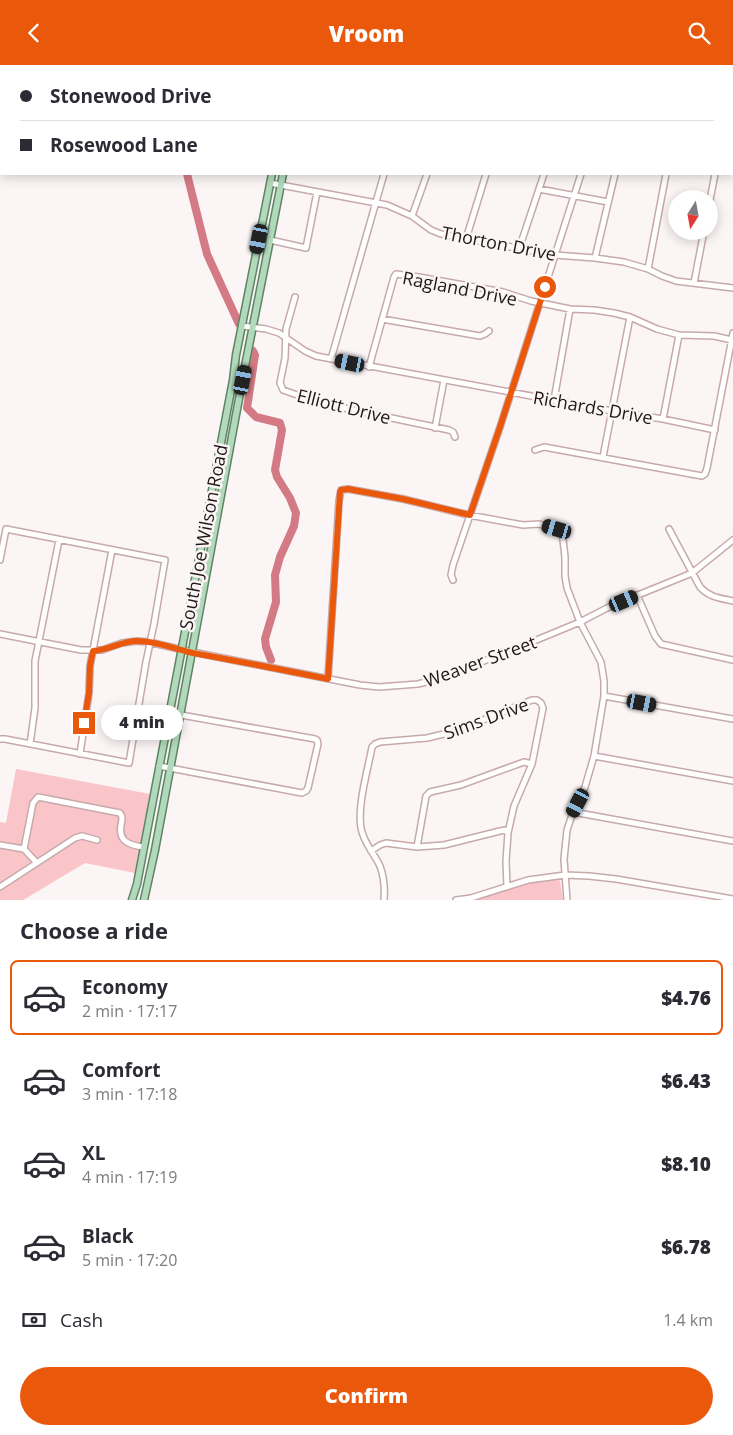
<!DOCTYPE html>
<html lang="en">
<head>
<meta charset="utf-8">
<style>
	body { margin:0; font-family:"Open Sans",sans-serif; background:#f7f7f7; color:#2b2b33; height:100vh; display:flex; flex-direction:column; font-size:19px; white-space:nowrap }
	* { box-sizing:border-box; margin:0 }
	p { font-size:16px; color:#7c7c81 }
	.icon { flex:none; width:28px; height:28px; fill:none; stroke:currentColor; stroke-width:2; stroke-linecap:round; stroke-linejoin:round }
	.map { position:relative; height:835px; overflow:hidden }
	.panel { display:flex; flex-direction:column; background:#fff; flex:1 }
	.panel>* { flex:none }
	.banner { position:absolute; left:0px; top:0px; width:734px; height:110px; box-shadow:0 2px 12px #0003; display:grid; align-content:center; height:110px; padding:0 20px; background:#fff }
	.needle { width:32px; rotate:191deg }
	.controls { position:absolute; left:668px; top:125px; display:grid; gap:10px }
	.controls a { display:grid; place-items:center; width:50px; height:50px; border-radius:50%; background:#fff; box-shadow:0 2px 12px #0003; font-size:25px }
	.end { position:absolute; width:22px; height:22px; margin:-11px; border:6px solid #ea580c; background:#fff; box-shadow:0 0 0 2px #fff }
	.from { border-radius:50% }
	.bubble { position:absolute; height:35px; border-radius:18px; background:#fff; box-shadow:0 2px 12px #0003; font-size:16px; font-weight:800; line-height:35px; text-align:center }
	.car { position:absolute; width:15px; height:30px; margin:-15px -8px; border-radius:6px; box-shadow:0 0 4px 1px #0007; background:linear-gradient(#222 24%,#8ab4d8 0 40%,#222 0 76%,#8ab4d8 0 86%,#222 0) }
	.banner b { display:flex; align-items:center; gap:18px; height:48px; font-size:19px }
	.banner b+b { border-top:1px solid #e1e1e2 }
	.banner i { width:12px; height:12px; background:#2b2b33 }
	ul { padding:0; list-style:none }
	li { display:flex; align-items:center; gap:15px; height:75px; margin:0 10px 8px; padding:0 10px; border:2px solid transparent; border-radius:8px }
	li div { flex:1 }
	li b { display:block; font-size:19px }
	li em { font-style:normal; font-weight:800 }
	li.selected { border-color:#ea580c }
	li>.icon { width:45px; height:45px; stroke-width:1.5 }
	h2 { padding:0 20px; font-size:22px; line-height:60px }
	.pay { display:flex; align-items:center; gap:12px; height:55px; padding:0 20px; font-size:19px }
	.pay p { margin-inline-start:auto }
	.cta { display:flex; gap:10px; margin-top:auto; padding:10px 20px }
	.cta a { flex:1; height:58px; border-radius:30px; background:#ea580c; color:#fff; font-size:20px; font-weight:800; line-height:58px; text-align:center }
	header { display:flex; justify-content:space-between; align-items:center; height:65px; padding:0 20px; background:#ea580c; color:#fff; font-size:22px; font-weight:800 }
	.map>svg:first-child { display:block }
	.green { fill:#fac5c9 }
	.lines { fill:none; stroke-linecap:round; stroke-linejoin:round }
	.river { stroke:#d37a84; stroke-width:8 }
	.minor-casing { stroke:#c7a9ab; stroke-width:8 }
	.major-casing { stroke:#5d8564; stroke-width:9 }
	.minor { stroke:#fff; stroke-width:5 }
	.major { stroke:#b2d9bb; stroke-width:6 }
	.route { stroke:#ea580c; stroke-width:6 }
	.labels { text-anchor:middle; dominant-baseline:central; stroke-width:5; stroke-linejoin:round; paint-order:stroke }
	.street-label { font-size:18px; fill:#211717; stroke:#fbf5f5 }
</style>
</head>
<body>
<header><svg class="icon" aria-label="back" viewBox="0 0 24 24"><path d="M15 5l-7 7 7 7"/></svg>Vroom<svg class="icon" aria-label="search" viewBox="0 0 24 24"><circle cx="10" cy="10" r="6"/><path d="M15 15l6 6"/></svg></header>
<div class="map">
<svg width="733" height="835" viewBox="0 0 733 835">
	<rect width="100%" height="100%" fill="#fbf5f5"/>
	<path class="green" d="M 16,704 L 150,729 L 135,808 L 85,798 L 23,835 L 0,835 L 0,757 L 6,758 Z
		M 557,814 L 560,816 L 563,835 L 475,835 L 511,823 L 532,817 Z"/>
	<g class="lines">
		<path class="river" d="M 154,1 L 155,0
			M 187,109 L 207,189 L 239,259
			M 253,286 L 255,290 L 247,343 L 256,352 L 280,358 L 282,365 L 275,405 L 277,412 L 290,433 L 296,448 L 294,461 L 280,492 L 275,510 L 276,537 L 265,574 L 266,582 L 271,595"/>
		<g class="minor-casing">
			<path id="minor" d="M 696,0 L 702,1
				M 414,1 L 415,0
				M 617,1 L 617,0
				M 732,7 L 733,7
				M 732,72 L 733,72
				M 270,118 L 387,140 L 412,151 L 431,165 L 441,169 L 555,190 L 595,193 L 624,197 L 648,204 L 662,211 L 676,216 L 733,223
				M 539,124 L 608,137
				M 709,140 L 715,109
				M 412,151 L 427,109
				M 466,174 L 486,109
				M 270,175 L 306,183 L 317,127
				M 519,184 L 544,109
				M 595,193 L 615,109
				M 648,204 L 666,109
				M 694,218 L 704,166
				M 295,232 L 286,264 L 285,293 L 280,318 L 283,325 L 320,338 L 449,365 L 453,367 L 455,372
				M 382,254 L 480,271 L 485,269 L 489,266
				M 242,261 L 266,264 L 279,268 L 305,286 L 316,291 L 612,346 L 663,354 L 715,365
				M 331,294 L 384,109
				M 369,302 L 394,212 L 396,209 L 419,212 L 503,227 L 531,236 L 570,244 L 594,245 L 614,248 L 630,252 L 657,264 L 679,270 L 714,271 L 732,275
				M 554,335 L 570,244
				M 663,354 L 679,270
				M 435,363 L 444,315
				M 535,385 L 544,382 L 702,411 L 705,409 L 707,403 L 733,268
				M 603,392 L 630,252
				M 669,464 L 700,522 C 709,532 719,533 733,536
				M 0,495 L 6,464 L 165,495 L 154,559 L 146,597 L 129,698 L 5,674 L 0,674
				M 453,515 L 451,510 L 453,500 L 500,362 L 581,109
				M 637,530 L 655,571 L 661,579 L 733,595
				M 0,569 L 81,585 L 102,585 L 122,578 L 137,576 L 149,577 L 192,587 L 360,620 L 379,622 L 418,619 L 438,614 L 522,581 L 580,557 L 611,541 L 692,508 L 733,475
				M 328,613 L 339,436 L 341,425 L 348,424 L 403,434 L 469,450 L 523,460 L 539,459 L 562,466 L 565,492 L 565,511 L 567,523 L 580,557 L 601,597 L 604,616 L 604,631 L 594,691 L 585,722 L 573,747 L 567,765 L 564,794 L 567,835
				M 604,631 L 733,654
				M 30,679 L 35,643 L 35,596 L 59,475
				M 80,689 L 89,628 L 90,601 L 112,485
				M 594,691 L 733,716
				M 159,701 L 302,728 L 306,726 L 308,723 L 318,679 L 317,675 L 315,674 L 170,648
				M 573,747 L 733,776
				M 0,780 L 24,784 L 33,738 L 38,732 L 120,748 C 123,752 122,755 121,760 C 118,777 130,780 143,782
				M 417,782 L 426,731 L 430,727 L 461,720 L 524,697 L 532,699
				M 24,784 L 37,798
				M 371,786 L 380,780 L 386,778 L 417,782 L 444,780 L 500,766 L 505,765 L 508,768
				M 0,822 L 75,773 L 82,771 L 97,775
				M 384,835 C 385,823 384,812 380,801 C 374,788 363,777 361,763 C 357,741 368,704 372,682 L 375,679 L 380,677 L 427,673 L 456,666 L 532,635 L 537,635 L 541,638 L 543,643 L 532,699 L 514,741 L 508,768 L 506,796 L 507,822
				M 456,835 L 471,833 L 528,815 L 565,810 L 589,811 L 616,814 L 733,834"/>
		</g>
		<g class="major-casing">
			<path id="major" d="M 461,0 L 468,1
				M 508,0 L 520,1
				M 295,1 L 295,0
				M 305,1 L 305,0
				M 732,37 L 733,37
				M 732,43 L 733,43
				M 132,835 L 137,819 L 233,315 L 236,290 L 272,109
				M 144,835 L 155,785 L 246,296 L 283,109"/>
		</g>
		<use href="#minor" class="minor"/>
		<use href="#major" class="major"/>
	</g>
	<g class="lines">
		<path class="route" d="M 84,658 L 89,628 L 90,601 L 93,586 C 108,585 122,576 137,576 C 156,576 175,584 193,588 C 238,596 283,605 328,614 L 340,427 L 341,425 L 348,424 L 403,434 L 470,450 L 500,362 L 545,222"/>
	</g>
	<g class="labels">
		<g class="street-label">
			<text transform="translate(499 178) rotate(11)">Thorton Drive</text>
			<text transform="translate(460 223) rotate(11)">Ragland Drive</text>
			<text transform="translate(344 341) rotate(14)">Elliott Drive</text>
			<text transform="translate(593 342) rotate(10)">Richards Drive</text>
			<text transform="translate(203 472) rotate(-79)">South Joe Wilson Road</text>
			<text transform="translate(480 596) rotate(-20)">Weaver Street</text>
			<text transform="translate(486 653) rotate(-20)">Sims Drive</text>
		</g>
	</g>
</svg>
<div class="controls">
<a><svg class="needle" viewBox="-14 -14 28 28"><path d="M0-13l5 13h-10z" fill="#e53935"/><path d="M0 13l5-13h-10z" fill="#7c7c81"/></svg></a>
</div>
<i class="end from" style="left:545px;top:222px"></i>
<i class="end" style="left:84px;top:658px"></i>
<div class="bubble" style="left:101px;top:640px;width:82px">4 min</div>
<i class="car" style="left:259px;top:174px;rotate:191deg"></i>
<i class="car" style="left:350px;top:298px;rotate:282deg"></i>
<i class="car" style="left:243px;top:315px;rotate:11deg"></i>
<i class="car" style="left:557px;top:464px;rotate:286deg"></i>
<i class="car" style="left:624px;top:536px;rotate:67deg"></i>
<i class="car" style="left:642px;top:638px;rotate:101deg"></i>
<i class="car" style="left:578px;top:738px;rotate:208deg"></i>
<div class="banner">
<b><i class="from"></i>Stonewood Drive</b>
<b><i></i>Rosewood Lane</b>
</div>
</div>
<section class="panel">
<h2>Choose a ride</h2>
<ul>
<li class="selected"><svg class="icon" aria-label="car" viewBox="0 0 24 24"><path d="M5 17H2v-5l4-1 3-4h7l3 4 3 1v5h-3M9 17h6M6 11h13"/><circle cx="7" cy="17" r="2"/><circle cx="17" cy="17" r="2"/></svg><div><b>Economy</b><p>2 min · 17:17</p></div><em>$4.76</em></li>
<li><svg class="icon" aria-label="car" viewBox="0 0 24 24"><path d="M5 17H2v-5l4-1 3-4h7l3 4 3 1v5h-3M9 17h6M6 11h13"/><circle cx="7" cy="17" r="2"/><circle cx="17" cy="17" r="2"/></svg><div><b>Comfort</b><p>3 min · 17:18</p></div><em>$6.43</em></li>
<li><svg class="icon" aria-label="car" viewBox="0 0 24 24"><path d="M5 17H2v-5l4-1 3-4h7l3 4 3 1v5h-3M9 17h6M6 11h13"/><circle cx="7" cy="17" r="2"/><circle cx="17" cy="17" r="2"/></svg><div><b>XL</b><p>4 min · 17:19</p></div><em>$8.10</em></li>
<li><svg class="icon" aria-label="car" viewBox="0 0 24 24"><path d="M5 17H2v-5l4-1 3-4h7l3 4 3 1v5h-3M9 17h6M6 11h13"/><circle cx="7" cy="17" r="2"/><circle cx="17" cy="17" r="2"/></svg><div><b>Black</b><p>5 min · 17:20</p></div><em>$6.78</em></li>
</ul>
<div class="pay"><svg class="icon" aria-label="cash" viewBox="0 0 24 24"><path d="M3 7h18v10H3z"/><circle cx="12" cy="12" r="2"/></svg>Cash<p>1.4 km</p></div>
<div class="cta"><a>Confirm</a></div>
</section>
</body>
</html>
